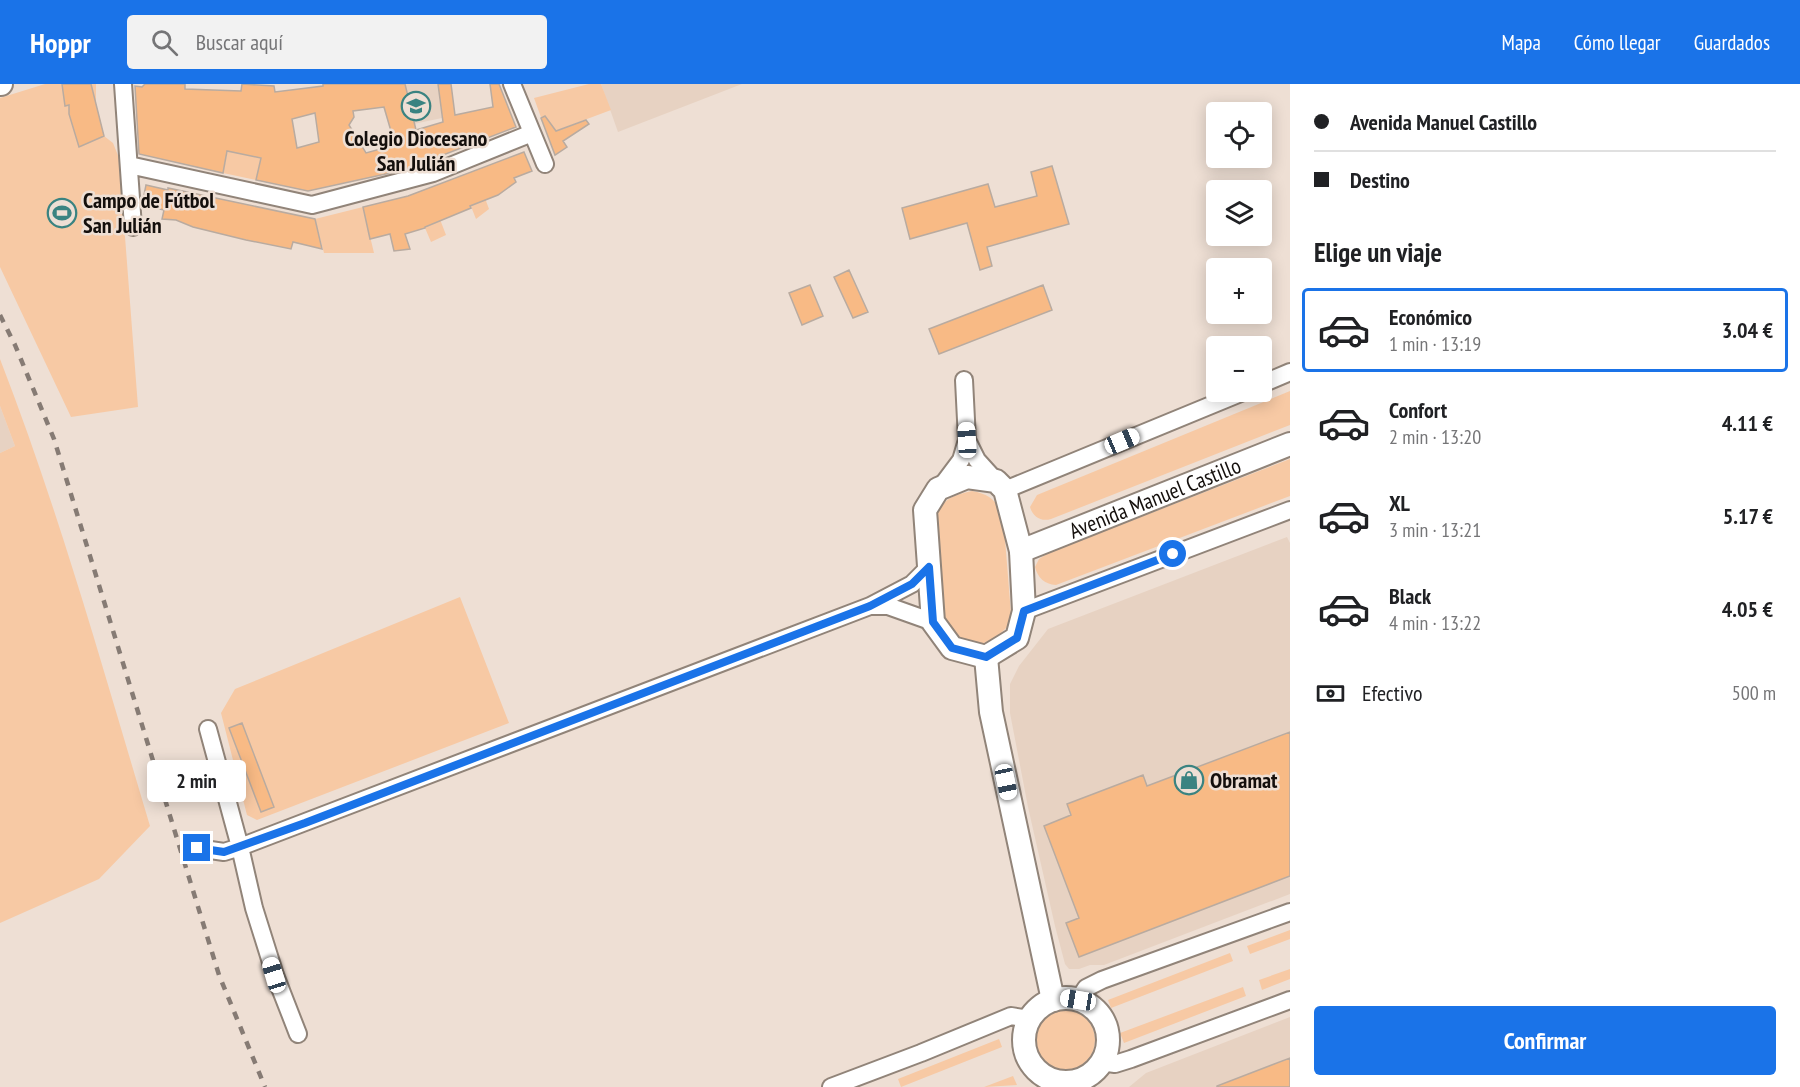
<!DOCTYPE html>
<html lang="es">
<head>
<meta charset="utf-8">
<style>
	body { margin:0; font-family:"PT Sans Narrow",sans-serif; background:#f2f2f2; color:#202124; height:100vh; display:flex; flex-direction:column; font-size:22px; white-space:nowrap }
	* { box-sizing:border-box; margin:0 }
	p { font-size:20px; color:#757577 }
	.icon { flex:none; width:33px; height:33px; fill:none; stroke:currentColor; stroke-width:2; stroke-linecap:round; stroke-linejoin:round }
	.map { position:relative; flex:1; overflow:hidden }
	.panel { display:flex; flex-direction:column; background:#fff; width:510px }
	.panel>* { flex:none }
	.guide { display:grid; align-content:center; height:132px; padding:0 24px; background:#fff }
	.tools { position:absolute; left:1206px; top:18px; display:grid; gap:12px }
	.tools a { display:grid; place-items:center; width:66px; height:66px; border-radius:6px; background:#fff; box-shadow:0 3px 15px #0003; font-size:30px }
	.end { position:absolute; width:27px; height:27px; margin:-14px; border:8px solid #1a73e8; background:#fff; box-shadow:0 0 0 3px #fff }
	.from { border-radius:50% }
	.bubble { position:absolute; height:42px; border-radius:6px; background:#fff; box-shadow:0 3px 15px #0003; font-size:20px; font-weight:800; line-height:42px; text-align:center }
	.car { position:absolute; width:18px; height:36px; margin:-18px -9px; border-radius:8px; box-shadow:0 0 4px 2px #0007; background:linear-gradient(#fff 24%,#345 0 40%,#fff 0 76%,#345 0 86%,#fff 0) }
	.guide b { display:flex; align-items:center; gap:21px; height:57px; font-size:22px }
	.guide b+b { border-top:2px solid #e0e0e0 }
	.guide i { width:15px; height:15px; background:#202124 }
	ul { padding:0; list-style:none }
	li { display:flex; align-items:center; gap:18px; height:84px; margin:0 12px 9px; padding:0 12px; border:3px solid transparent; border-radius:6px }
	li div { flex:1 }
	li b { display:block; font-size:22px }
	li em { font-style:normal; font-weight:800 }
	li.selected { border-color:#1a73e8 }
	li>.icon { width:54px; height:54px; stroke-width:1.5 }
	h2 { padding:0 24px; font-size:27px; line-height:72px }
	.pay { display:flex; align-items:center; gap:15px; height:66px; padding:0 24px; font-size:22px }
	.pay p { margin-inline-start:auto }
	.primary-button { display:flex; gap:12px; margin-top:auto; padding:12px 24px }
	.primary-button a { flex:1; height:69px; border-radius:6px; background:#1a73e8; color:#fff; font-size:24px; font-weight:800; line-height:69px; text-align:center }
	header { display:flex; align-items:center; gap:36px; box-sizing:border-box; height:84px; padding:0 30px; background:#1a73e8; color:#fff }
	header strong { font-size:28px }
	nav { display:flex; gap:33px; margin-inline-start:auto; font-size:21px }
	.search { width:420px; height:54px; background:#f2f2f2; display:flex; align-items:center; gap:15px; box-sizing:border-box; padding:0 21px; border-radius:6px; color:#757577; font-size:22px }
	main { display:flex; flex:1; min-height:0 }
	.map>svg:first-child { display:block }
	.built { fill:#e7d2c2 }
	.green { fill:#f7c9a4 }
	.building { fill:#f8ba85; stroke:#b9aba0; stroke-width:1.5; fill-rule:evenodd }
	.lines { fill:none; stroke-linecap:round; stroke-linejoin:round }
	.street-casing { stroke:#918479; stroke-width:20 }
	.secondary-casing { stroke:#918479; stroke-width:26 }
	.street { stroke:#fff; stroke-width:16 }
	.secondary { stroke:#fff; stroke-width:22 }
	.rail { stroke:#867b74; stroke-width:4.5; stroke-dasharray:8 8; stroke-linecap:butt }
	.route { stroke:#1a73e8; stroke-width:8 }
	.labels { text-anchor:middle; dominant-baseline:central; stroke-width:5; stroke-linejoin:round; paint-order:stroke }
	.poi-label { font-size:22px; font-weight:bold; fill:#140f0c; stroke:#eedfd4; text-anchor:start }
	.street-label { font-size:22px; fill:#140f0c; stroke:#eedfd4 }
</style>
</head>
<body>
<header>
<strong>Hoppr</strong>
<div class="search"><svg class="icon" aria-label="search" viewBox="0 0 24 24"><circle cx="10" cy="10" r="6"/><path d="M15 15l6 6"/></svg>Buscar aquí</div>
<nav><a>Mapa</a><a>Cómo llegar</a><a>Guardados</a></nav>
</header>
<main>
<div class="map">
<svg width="1290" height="1003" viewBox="0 0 1290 1003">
	<rect width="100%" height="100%" fill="#eedfd4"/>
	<path class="built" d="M 398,0 L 448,0 L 438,3 L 442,34 L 390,45 L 383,23 Z
		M 601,0 L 742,0 L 618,48 Z
		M 0,322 L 15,362 L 0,369 Z
		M 1287,453 L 1290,459 L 1290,810 L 1104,881 L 1090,881 L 1079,885 L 1069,885 L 1065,880 L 1055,842 L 1028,723 L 1010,629 L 1010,600 L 1019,582 L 1048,545 Z
		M 1290,933 L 1290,1003 L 1129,1003 L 1146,989 Z"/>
	<path class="green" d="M 45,0 L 96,0 L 96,20 L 104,52 L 113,59 L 119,74 L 138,323 L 71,333 L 0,183 L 0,14 Z
		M 589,0 L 601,0 L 611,26 L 547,50 L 534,14 Z
		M 230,56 L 263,63 L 256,96 L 223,89 Z
		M 475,87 L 489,125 L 476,135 L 459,92 Z
		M 428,104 L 446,151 L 431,158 L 411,111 Z
		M 363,123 L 374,169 L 324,169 L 315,135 Z
		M 0,275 C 59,427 103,585 150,742 L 99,795 L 0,839 L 0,369 L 15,362 L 0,322 Z
		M 1290,307 L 1290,341 L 1051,435 C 1041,438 1033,433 1030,423 L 1037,411 Z
		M 1290,375 L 1290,412 L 1056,501 C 1044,500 1038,494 1035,483 L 1039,475 L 1048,469 Z
		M 972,407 C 988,410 995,415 1003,430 L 1011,530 L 1008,542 L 997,553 L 984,559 L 969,559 L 952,551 L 941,532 L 934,436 C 943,415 950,412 972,407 Z
		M 460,513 L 509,639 L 257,736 L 247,731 L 221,629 L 235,605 Z
		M 1290,846 L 1290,855 L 1250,870 L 1247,862 Z
		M 1230,869 L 1233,877 L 1111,924 L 1108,916 Z
		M 1290,885 L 1290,895 L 1262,906 L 1259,896 Z
		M 1243,903 L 1246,912 L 1124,959 L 1120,949 Z
		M1035 956a30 30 0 1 1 60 0a30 30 0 1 1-60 0Z
		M 999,955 L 1002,963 L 901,1003 L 898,995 Z
		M 1013,992 L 1017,1001 L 984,1003 Z"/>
	<path class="building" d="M 62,0 L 91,0 L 104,52 L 79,63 L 69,30 L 69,21 L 65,22 Z
		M 145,0 L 185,0 L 185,5 L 241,7 L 242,0 L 274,2 L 275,8 L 323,2 L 323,0 L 405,0 L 416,46 L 443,38 L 438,0 L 451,0 L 455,31 L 493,23 L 490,0 L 499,0 L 516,43 L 404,86 L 308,107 L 256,96 L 261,74 L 227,67 L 223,89 L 139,70 L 135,2 L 142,3 ZM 384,23 L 395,61 L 366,69 L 349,41 L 354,33 L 353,27 ZM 315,29 L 319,58 L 297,64 L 292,35 Z
		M 545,32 L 556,47 L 586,36 L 589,40 L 563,57 L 567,63 L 555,71 L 541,34 Z
		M 524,68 L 532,87 L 514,94 L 516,98 L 498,111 L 470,122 L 471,124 L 425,143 L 425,144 L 405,150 L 410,165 L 394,167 L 390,150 L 370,155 L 363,123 L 408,112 Z
		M 1052,82 L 1069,140 L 987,163 L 992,182 L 980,186 L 967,139 L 910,155 L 902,124 L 988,100 L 995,123 L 1037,112 L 1031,88 Z
		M 146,101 L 168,106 L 168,104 L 315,135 L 322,165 L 293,158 L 291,165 L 246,156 L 193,143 L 176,136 L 162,135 L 164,126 L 142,121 Z
		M 849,186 L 868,228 L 853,234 L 834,193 Z
		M 810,201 L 823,232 L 802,241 L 789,209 Z
		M 1043,201 L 1052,226 L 939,270 L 929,245 Z
		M 242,639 L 274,723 L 261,728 L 229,644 Z
		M 1290,648 L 1290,792 L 1079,873 L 1066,839 L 1079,834 L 1044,742 L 1071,731 L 1067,720 L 1143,691 L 1147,702 Z
		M 1290,974 L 1290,1003 L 1217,1003 L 1217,1002 Z"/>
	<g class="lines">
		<g class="street-casing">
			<path id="street" d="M 123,0 L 133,143
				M 512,0 L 545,80
				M 129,81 L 312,121 L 433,89 L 532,49
				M 1262,300 L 1290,288
				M 967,356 L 977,376 L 996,397
				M 940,404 L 961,376 L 967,356 L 964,296
				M 1005,406 L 1243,308
				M 871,522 L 888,522 L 933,538
				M 1024,527 L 1290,426
				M 208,645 L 240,763 L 254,824 L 275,891 L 298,950
				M 197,764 L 224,768 L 240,763 L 870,522 L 912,500 L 929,483
				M 1078,916 L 1086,904 L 1102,896 L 1290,828
				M 1101,978 L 1115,980 L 1131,975 L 1290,916
				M 831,1003 L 921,969 L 1011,932 L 1029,935
				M 1054,1003 L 1063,998"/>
		</g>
		<g class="secondary-casing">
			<g id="secondary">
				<path d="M 0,0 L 1,0"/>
				<path d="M 967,393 L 996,397 L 1005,406 L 1021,467 L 1024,527 L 1017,554 L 986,573 L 952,564 L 933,538 L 925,426 L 938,405 Z"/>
				<path id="s1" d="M 1021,467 L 1290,360"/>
				<path d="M 986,573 L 991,628 L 1053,916"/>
				<circle cx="1066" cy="956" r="42"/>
			</g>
		</g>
		<use href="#street" class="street"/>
		<use href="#secondary" class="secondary"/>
		<path class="rail" d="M 0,231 L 15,261 L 54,355 L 219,891 L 265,1003"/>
	</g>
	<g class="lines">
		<path class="route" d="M 197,764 L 224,768 L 305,739 L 870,522 L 912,500 L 929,483 L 933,538 L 952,564 L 986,573 L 1017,554 L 1024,527 L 1173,470"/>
	</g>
	<defs>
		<g id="school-ring" transform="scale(1.5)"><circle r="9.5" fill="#eedfd4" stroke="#3a8381" stroke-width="1.5"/><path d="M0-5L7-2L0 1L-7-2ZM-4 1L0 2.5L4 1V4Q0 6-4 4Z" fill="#3a8381"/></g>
		<g id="stadium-ring" transform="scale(1.5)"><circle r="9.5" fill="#eedfd4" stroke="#3a8381" stroke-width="1.5"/><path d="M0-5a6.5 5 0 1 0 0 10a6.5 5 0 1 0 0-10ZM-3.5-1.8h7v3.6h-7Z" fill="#3a8381"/></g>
		<g id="shop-ring" transform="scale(1.5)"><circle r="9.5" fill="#eedfd4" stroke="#3a8381" stroke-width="1.5"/><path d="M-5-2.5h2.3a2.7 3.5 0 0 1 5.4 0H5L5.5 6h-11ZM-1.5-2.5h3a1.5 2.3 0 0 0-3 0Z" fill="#3a8381"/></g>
	</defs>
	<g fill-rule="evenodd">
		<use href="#school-ring" x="416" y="22"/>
		<use href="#stadium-ring" x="62" y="129"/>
		<use href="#shop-ring" x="1189" y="696"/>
	</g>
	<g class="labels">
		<g class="poi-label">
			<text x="416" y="54" text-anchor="middle">Colegio Diocesano<tspan x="416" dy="25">San Julián</tspan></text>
			<text x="83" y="116">Campo de Fútbol<tspan x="83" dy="25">San Julián</tspan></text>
			<text x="1210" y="696">Obramat</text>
		</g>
		<g class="street-label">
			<text stroke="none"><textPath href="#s1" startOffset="144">Avenida Manuel Castillo</textPath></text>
		</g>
	</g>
</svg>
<div class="tools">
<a><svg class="icon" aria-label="locate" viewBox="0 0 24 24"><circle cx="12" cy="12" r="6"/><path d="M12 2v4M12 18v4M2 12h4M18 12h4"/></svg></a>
<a><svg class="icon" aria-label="layers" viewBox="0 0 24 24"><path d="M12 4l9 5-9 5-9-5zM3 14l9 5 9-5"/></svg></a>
<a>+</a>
<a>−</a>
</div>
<i class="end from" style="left:1173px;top:470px"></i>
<i class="end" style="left:197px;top:764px"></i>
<div class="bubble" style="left:147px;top:676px;width:99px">2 min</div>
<i class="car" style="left:967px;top:356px;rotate:357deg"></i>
<i class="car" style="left:1122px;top:357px;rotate:67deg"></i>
<i class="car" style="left:1006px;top:698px;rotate:168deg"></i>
<i class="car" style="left:274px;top:891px;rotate:343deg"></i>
<i class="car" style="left:1078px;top:916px;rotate:279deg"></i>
</div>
<section class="panel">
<div class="guide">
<b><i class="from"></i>Avenida Manuel Castillo</b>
<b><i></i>Destino</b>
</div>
<h2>Elige un viaje</h2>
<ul>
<li class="selected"><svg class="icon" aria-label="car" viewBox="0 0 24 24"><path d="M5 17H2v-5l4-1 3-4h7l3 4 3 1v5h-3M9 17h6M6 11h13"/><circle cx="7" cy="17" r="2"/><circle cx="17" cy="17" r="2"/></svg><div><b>Económico</b><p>1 min · 13:19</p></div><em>3.04 €</em></li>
<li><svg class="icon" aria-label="car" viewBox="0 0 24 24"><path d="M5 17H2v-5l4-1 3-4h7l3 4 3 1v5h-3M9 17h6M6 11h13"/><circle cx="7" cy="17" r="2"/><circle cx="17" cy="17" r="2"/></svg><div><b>Confort</b><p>2 min · 13:20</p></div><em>4.11 €</em></li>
<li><svg class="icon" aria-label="car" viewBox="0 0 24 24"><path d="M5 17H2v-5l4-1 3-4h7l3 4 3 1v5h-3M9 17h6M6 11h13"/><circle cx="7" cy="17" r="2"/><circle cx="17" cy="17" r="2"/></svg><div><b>XL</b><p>3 min · 13:21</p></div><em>5.17 €</em></li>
<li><svg class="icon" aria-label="car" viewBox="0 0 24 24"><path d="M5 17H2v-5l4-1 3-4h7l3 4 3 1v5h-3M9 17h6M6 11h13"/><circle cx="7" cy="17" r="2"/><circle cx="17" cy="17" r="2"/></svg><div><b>Black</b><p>4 min · 13:22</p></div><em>4.05 €</em></li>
</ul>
<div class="pay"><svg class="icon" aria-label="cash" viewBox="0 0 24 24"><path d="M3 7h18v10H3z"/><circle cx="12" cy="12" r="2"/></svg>Efectivo<p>500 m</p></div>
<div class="primary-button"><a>Confirmar</a></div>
</section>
</main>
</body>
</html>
